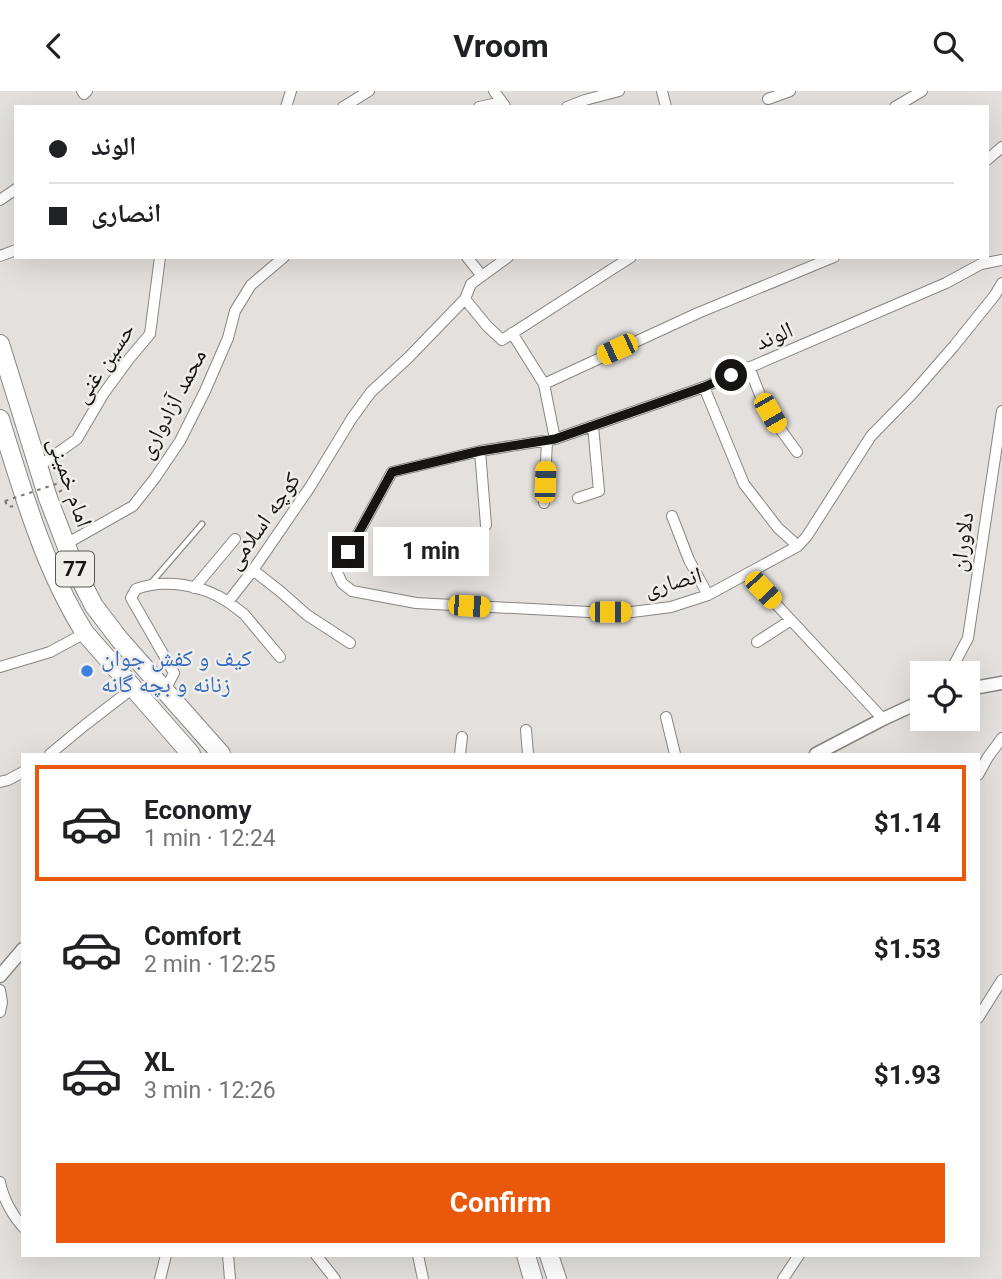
<!DOCTYPE html>
<html lang="en">
<head>
<meta charset="utf-8">
<style>
	body { margin:0; font-family:Roboto,"Noto Naskh Arabic",sans-serif; background:#f2f2f2; color:#202124; height:100vh; display:flex; flex-direction:column; font-size:26px; white-space:nowrap }
	* { box-sizing:border-box; margin:0 }
	p { font-size:23px; color:#757577 }
	.icon { flex:none; width:38px; height:38px; fill:none; stroke:currentColor; stroke-width:2; stroke-linecap:round; stroke-linejoin:round }
	.map { position:relative; flex:1; overflow:hidden }
	.panel { position:absolute; left:21px; top:662px; width:959px; height:504px; display:flex; flex-direction:column; background:#fff; border-radius:0px; box-shadow:0 7px 28px #0002 }
	.panel>* { flex:none }
	.hud { position:absolute; left:14px; top:14px; width:975px; height:154px; border-radius:0px; box-shadow:0 7px 28px #0002; display:grid; align-content:center; height:154px; padding:0 35px; background:#fff }
	.tools { position:absolute; left:910px; top:570px; display:grid; gap:14px }
	.tools a { display:grid; place-items:center; width:70px; height:70px; border-radius:0px; background:#fff; box-shadow:0 7px 28px #0002; font-size:35px }
	.end { position:absolute; width:32px; height:32px; margin:-16px; border:9px solid #161514; background:#fff; box-shadow:0 0 0 4px #fff }
	.from { border-radius:50% }
	.bubble { position:absolute; height:49px; border-radius:0px; background:#fff; box-shadow:0 7px 28px #0002; font-size:23px; font-weight:700; line-height:49px; text-align:center }
	.car { position:absolute; width:21px; height:42px; margin:-21px -10px; border-radius:9px; box-shadow:0 0 5px 2px #0007; background:linear-gradient(#f5c518 24%,#345 0 40%,#f5c518 0 76%,#345 0 86%,#f5c518 0) }
	.hud b { display:flex; align-items:center; gap:24px; height:66px; font-size:26px }
	.hud b+b { border-top:2px solid #e0e0e0 }
	.hud i { width:18px; height:18px; background:#202124 }
	ul { padding:12px 0 0; list-style:none }
	li { display:flex; align-items:center; gap:21px; height:116px; margin:0 14px 10px; padding:0 21px; border:4px solid transparent; border-radius:0px }
	li div { flex:1 }
	li b { display:block; font-size:26px }
	li em { font-style:normal; font-weight:700 }
	li.on { border-color:#ea580c }
	li>.icon { width:63px; height:63px; stroke-width:1.5 }
	.action { display:flex; gap:14px; margin-top:auto; padding:14px 35px }
	.action a { flex:1; height:80px; border-radius:0px; background:#ea580c; color:#fff; font-size:28px; font-weight:700; line-height:80px; text-align:center }
	header { display:flex; justify-content:space-between; align-items:center; height:91px; padding:0 35px; background:#fff; font-size:32px; font-weight:700 }
	.map>svg:first-child { display:block }
	.lines { fill:none; stroke-linecap:round; stroke-linejoin:round }
	.lane-casing { stroke:#888683; stroke-width:7 }
	.street-casing { stroke:#888683; stroke-width:12 }
	.secondary-casing { stroke:#888683; stroke-width:15 }
	.highway-casing { stroke:#888683; stroke-width:20 }
	.path { stroke:#787674; stroke-width:2; stroke-dasharray:3.5 5; stroke-linecap:butt }
	.lane { stroke:#fff; stroke-width:4.5 }
	.street { stroke:#fff; stroke-width:10 }
	.secondary { stroke:#fff; stroke-width:12 }
	.highway { stroke:#fff; stroke-width:18 }
	.path-bridge { stroke:#787674; stroke-width:2; stroke-dasharray:3.5 5; stroke-linecap:butt }
	.route { stroke:#161514; stroke-width:9 }
	.shop-dot { fill:#3f7fe0; stroke:#f0eeea; stroke-width:2.5 }
	.labels { text-anchor:middle; dominant-baseline:central; stroke-width:5; stroke-linejoin:round; paint-order:stroke }
	.shield { fill:#f0eeea; stroke:#575654; stroke-width:2 }
	.shield-label { font-size:21px; font-weight:bold; fill:#161514 }
	.street-label { font-size:23px; fill:#161514; stroke:#f0eeea }
	.shop-label { font-size:23px; fill:#366cbe; stroke:#f0eeea; text-anchor:start }
</style>
</head>
<body>
<header><svg class="icon" aria-label="back" viewBox="0 0 24 24"><path d="M15 5l-7 7 7 7"/></svg>Vroom<svg class="icon" aria-label="search" viewBox="0 0 24 24"><circle cx="10" cy="10" r="6"/><path d="M15 15l6 6"/></svg></header>
<div class="map">
<svg width="1002" height="1188" viewBox="0 0 1002 1188">
	<rect width="100%" height="100%" fill="#e3e0dd"/>
	<g class="lines">
		<g class="lane-casing">
			<path id="lane" d="M 151,492 L 202,433"/>
		</g>
		<g class="street-casing">
			<path id="street" d="M 82,0 L 84,3 L 87,0
				M 494,0 L 505,15
				M 662,0 L 666,16
				M 768,8 L 790,0
				M 286,16 L 291,0
				M 343,16 L 369,0
				M 479,16 L 502,11
				M 567,16 L 585,9 L 619,0
				M 895,16 L 922,0
				M 987,69 L 1002,56
				M 0,109 L 16,98
				M 0,165 L 16,159
				M 467,166 L 482,185
				M 1002,169 L 981,173 L 946,192 L 704,296 L 555,348 L 480,360 L 392,381 L 337,481 L 342,492 L 352,500 L 416,512 L 589,521 L 632,521 L 671,516 L 708,504 L 798,455 L 807,445 L 871,345 L 913,302 L 954,255 L 995,204 L 1002,192
				M 465,208 L 487,235 L 502,249 L 631,166
				M 512,242 L 544,293 L 555,348
				M 749,276 L 762,309 L 778,335 L 797,361
				M 544,293 L 698,222 L 834,166
				M 704,296 L 744,393 L 778,437 L 798,455
				M 480,360 L 486,434
				M 38,376 L 77,348 L 104,302 L 129,268 L 150,243 L 160,166
				M 578,407 L 599,400 L 593,335
				M 544,412 L 547,350
				M 672,425 L 689,469 L 708,504
				M 66,453 L 133,415 L 155,387 L 180,350 L 205,300 L 228,247 L 235,220 L 251,194 L 284,166
				M 253,479 L 281,501 L 307,524 L 350,552
				M 748,483 L 883,628
				M 194,497 L 235,448
				M 228,511 L 244,523 L 280,566
				M 757,551 L 791,529
				M 0,576 L 50,561 L 85,542
				M 949,583 L 968,547 L 1002,320
				M 165,599 L 174,582 L 131,507 L 136,498 C 165,487 203,494 228,511 L 253,479 L 310,396 L 352,327 L 371,301 L 408,267 L 465,208 L 471,193 L 508,166
				M 666,626 L 675,663
				M 526,639 L 528,663
				M 50,663 L 85,634 L 133,597
				M 460,663 L 462,646
				M 978,684 L 988,666 L 1002,647
				M 0,691 L 8,689 L 23,681
				M 0,899 L 2,911 L 0,921
				M 978,927 L 1002,889
				M 0,1091 C 3,1107 12,1124 23,1136
				M 228,1164 L 230,1188
				M 316,1164 L 335,1188
				M 418,1164 L 423,1188
				M 160,1188 L 166,1164
				M 783,1188 L 799,1164"/>
		</g>
		<g class="secondary-casing">
			<path id="secondary" d="M 968,598 L 1002,592
				M 816,663 L 883,628 L 922,610
				M 0,885 L 23,858"/>
		</g>
		<g class="highway-casing">
			<path id="highway" d="M 0,253 L 48,407 L 76,480 L 94,515 L 120,549 L 221,663
				M 0,328 C 23,401 44,477 85,542 L 191,663
				M 526,1164 L 533,1188
				M 549,1164 L 557,1188"/>
		</g>
		<path class="path" d="M 59,401 L 64,398 L 62,391
			M 5,410 L 8,416 L 14,415"/>
		<use href="#lane" class="lane"/>
		<use href="#street" class="street"/>
		<use href="#secondary" class="secondary"/>
		<use href="#highway" class="highway"/>
		<path class="path-bridge" d="M 5,410 L 62,391"/>
	</g>
	<g class="lines">
		<path class="route" d="M 348,461 L 392,381 L 480,360 L 555,348 L 704,296 L 731,284"/>
	</g>
	<circle class="shop-dot" cx="87" cy="580" r="7"/>
	<g class="labels">
		<rect class="shield" x="56" y="460.5" width="38" height="35" rx="5"/>
		<g class="shield-label">
			<text x="75" y="478">77</text>
		</g>
		<g class="street-label">
			<text transform="translate(774 245) rotate(-23)">الوند</text>
			<text transform="translate(104 272) rotate(-56)">حسین غنی</text>
			<text transform="translate(172 313) rotate(-62)">محمد آزادواری</text>
			<text transform="translate(70 391) rotate(71)">امام خمینی</text>
			<text transform="translate(263 430) rotate(-55)">کوچه اسلامی</text>
			<text transform="translate(962 451) rotate(-82)">دلاوران</text>
			<text transform="translate(673 491) rotate(-15)">انصاری</text>
		</g>
		<g class="shop-label">
			<text x="101" y="567">کیف و کفش جوان<tspan x="101" dy="26">زنانه و بچه گانه</tspan></text>
		</g>
	</g>
</svg>
<div class="tools">
<a><svg class="icon" aria-label="locate" viewBox="0 0 24 24"><circle cx="12" cy="12" r="6"/><path d="M12 2v4M12 18v4M2 12h4M18 12h4"/></svg></a>
</div>
<i class="end from" style="left:731px;top:284px"></i>
<i class="end" style="left:348px;top:461px"></i>
<div class="bubble" style="left:373px;top:436px;width:116px">1 min</div>
<i class="car" style="left:617px;top:258px;rotate:245deg"></i>
<i class="car" style="left:770px;top:322px;rotate:150deg"></i>
<i class="car" style="left:545px;top:391px;rotate:2deg"></i>
<i class="car" style="left:763px;top:499px;rotate:137deg"></i>
<i class="car" style="left:469px;top:515px;rotate:94deg"></i>
<i class="car" style="left:610px;top:521px;rotate:90deg"></i>
<div class="hud">
<b><i class="from"></i>الوند</b>
<b><i></i>انصاری</b>
</div>
<section class="panel">
<ul>
<li class="on"><svg class="icon" aria-label="car" viewBox="0 0 24 24"><path d="M5 17H2v-5l4-1 3-4h7l3 4 3 1v5h-3M9 17h6M6 11h13"/><circle cx="7" cy="17" r="2"/><circle cx="17" cy="17" r="2"/></svg><div><b>Economy</b><p>1 min · 12:24</p></div><em>$1.14</em></li>
<li><svg class="icon" aria-label="car" viewBox="0 0 24 24"><path d="M5 17H2v-5l4-1 3-4h7l3 4 3 1v5h-3M9 17h6M6 11h13"/><circle cx="7" cy="17" r="2"/><circle cx="17" cy="17" r="2"/></svg><div><b>Comfort</b><p>2 min · 12:25</p></div><em>$1.53</em></li>
<li><svg class="icon" aria-label="car" viewBox="0 0 24 24"><path d="M5 17H2v-5l4-1 3-4h7l3 4 3 1v5h-3M9 17h6M6 11h13"/><circle cx="7" cy="17" r="2"/><circle cx="17" cy="17" r="2"/></svg><div><b>XL</b><p>3 min · 12:26</p></div><em>$1.93</em></li>
</ul>
<div class="action"><a>Confirm</a></div>
</section>
</div>
</body>
</html>
